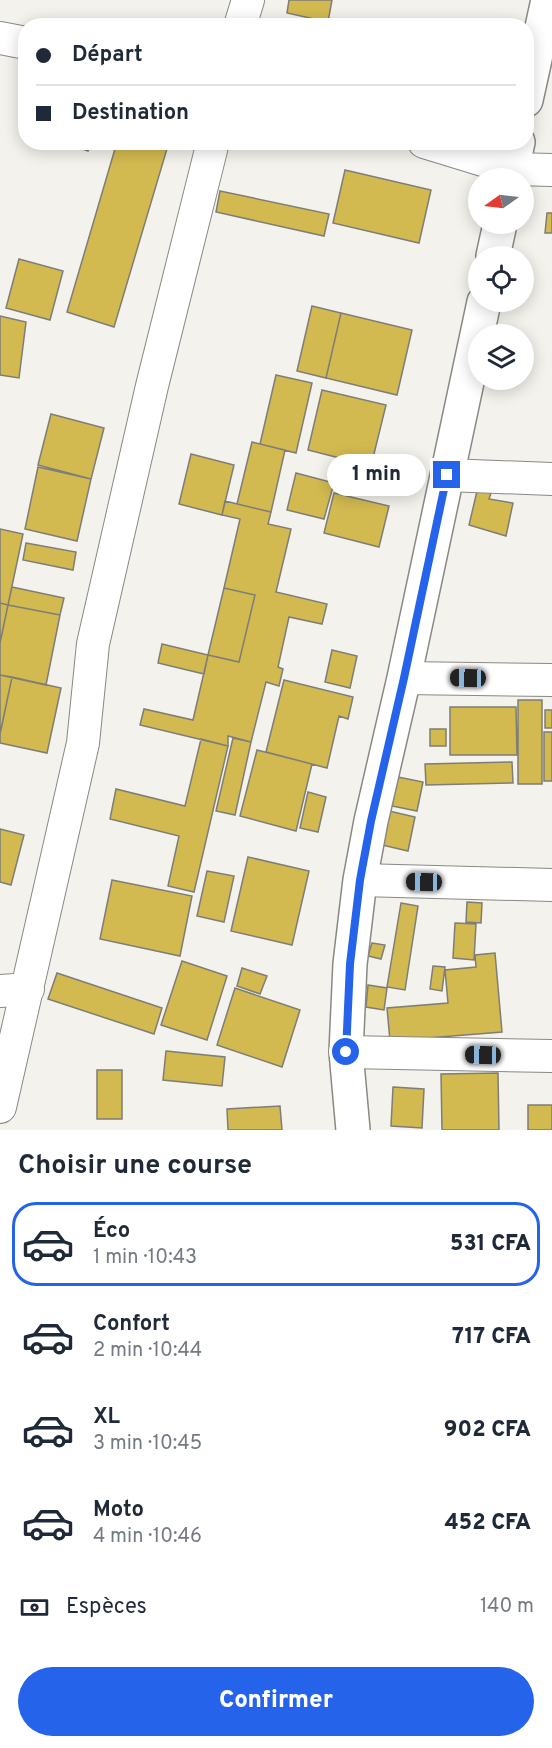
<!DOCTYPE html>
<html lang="fr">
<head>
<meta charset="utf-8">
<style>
	body { margin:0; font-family:Overpass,sans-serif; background:#f2f2f3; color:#1f2937; height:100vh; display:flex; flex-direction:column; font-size:22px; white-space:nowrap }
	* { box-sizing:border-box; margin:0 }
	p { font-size:20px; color:#747a83 }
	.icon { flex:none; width:33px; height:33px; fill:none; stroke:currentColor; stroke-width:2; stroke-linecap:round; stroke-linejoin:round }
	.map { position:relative; height:1130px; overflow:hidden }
	.drawer { display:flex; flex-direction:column; background:#fff; flex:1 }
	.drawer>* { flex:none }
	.hud { position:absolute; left:18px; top:18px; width:516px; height:132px; border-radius:24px; box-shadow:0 3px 15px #0003; display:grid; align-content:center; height:132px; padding:0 18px; background:#fff }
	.needle { width:39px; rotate:256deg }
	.controls { position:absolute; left:468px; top:168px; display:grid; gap:12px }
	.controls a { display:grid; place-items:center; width:66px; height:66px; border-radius:50%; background:#fff; box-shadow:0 3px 15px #0003; font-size:30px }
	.end { position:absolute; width:27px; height:27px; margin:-14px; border:8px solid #2563eb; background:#fff; box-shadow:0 0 0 3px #fff }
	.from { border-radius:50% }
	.bubble { position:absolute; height:42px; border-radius:21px; background:#fff; box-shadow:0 3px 15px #0003; font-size:20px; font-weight:800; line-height:42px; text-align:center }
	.car { position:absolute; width:18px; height:36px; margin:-18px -9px; border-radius:8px; box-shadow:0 0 4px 2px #0007; background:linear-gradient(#222 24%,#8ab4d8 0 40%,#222 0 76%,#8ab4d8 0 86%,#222 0) }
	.hud b { display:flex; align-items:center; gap:21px; height:57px; font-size:22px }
	.hud b+b { border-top:2px solid #e0e1e3 }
	.hud i { width:15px; height:15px; background:#1f2937 }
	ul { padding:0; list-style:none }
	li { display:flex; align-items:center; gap:18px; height:84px; margin:0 12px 9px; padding:0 6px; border:3px solid transparent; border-radius:24px }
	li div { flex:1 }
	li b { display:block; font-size:22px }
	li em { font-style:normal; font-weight:800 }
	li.selected { border-color:#2563eb }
	li>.icon { width:54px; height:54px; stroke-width:1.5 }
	h2 { padding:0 18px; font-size:27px; line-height:72px }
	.pay { display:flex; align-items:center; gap:15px; height:66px; padding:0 18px; font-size:22px }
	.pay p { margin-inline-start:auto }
	.button { display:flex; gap:12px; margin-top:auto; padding:12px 18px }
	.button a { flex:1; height:69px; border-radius:36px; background:#2563eb; color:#fff; font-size:24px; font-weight:800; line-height:69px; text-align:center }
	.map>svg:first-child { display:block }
	.building { fill:#d3ba50; stroke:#7e7d77; stroke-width:1.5 }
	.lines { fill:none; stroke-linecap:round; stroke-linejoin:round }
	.minor-casing { stroke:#8a8883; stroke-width:34 }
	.tertiary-casing { stroke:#8a8883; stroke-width:36 }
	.minor { stroke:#fff; stroke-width:32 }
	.tertiary { stroke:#fff; stroke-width:33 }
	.route { stroke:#2563eb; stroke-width:8 }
</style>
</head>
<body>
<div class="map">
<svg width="552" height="1130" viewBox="0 0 552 1130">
	<rect width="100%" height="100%" fill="#f3f2ec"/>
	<path class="building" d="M 289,0 L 332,0 L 328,22 L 287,13 Z
		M 64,142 L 91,142 L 88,151 Z
		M 117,142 L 169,142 L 114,327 L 67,312 Z
		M 345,170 L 431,190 L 419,243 L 333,223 Z
		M 220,191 L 329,214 L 324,236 L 216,212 Z
		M 547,213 L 552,213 L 552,233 L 545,233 Z
		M 19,259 L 63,271 L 50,320 L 6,308 Z
		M 312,306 L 341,313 L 326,378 L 297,371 Z
		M 341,313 L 412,330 L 397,395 L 326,378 Z
		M 0,316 L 26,322 L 19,378 L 0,375 Z
		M 276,375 L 312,383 L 296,453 L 260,444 Z
		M 322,390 L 386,405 L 371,466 L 308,450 Z
		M 51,414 L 104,428 L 91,479 L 38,465 Z
		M 252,442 L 285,450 L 271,512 L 237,504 Z
		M 191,454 L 234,465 L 222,515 L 179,504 Z
		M 38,467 L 91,479 L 77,541 L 25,529 Z
		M 296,473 L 334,483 L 324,519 L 287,510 Z
		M 478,487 L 492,490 L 489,499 L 513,503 L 506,536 L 469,525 Z
		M 334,493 L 389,506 L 379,547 L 324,533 Z
		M 225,501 L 271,512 L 268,524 L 291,529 L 276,592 L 327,604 L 322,624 L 289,617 L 278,667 L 283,669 L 279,686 L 266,682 L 251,742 L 228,736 L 228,746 L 140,725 L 144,709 L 193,720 L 208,655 L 239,662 L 255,595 L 224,588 L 240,519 L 222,515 Z
		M 0,529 L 23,534 L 8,605 L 0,603 Z
		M 26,543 L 76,552 L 73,570 L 23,560 Z
		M 12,587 L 64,598 L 60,615 L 8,605 Z
		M 224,588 L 255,595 L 239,662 L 208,655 Z
		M 0,603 L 8,605 L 0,643 Z
		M 8,605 L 60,615 L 46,685 L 0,675 L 0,643 Z
		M 162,644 L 208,655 L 204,674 L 158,663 Z
		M 332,650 L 357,656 L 350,688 L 325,682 Z
		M 0,675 L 12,677 L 1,730 L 0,729 Z
		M 12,677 L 61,688 L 47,753 L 0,743 L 0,734 Z
		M 284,680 L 353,697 L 348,719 L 339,716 L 327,768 L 266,752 Z
		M 518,700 L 542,700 L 542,784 L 518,784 Z
		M 450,707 L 516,707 L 517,755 L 450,755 Z
		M 545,710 L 552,710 L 552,728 L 545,728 Z
		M 430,729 L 446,729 L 446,746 L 430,746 Z
		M 544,732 L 552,732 L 552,781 L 544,781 Z
		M 233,738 L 251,742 L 235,815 L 216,811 Z
		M 201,739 L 228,746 L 194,892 L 168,886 L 179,836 L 110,819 L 116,789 L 185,806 Z
		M 257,750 L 312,764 L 296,831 L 240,816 Z
		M 512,762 L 513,783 L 426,785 L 425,764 Z
		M 398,777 L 423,782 L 417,811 L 392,806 Z
		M 308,792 L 326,797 L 318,832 L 300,828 Z
		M 389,811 L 415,817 L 408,851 L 382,845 Z
		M 0,829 L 24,835 L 11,885 L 0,882 Z
		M 248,857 L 309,871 L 292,945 L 231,931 Z
		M 207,871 L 234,876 L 224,922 L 197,916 Z
		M 112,880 L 192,896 L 180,956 L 100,939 Z
		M 467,902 L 482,903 L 481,923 L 466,922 Z
		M 401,903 L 418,906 L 405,990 L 387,987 Z
		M 455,923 L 476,924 L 474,960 L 453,958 Z
		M 372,943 L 385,945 L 381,959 L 368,956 Z
		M 495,953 L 502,1032 L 390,1041 L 387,1008 L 448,1003 L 445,970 L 476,967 L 475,955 Z
		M 182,961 L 227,976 L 207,1040 L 161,1025 Z
		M 433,966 L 445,967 L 442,991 L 430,989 Z
		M 242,968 L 267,976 L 260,994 L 237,986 Z
		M 57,973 L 162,1008 L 154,1034 L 48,999 Z
		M 368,985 L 387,988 L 384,1010 L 366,1007 Z
		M 235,988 L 300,1010 L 282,1067 L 217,1045 Z
		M 166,1051 L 225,1057 L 222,1086 L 163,1080 Z
		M 97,1070 L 122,1070 L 122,1119 L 97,1119 Z
		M 498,1073 L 499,1130 L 442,1130 L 441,1074 Z
		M 393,1087 L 424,1089 L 422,1128 L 391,1126 Z
		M 528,1105 L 552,1105 L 552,1130 L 528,1130 Z
		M 280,1106 L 282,1130 L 228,1130 L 227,1109 Z"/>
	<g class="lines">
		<g class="minor-casing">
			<path id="minor" d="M 240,26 L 248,0
				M 0,38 L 26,43
				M 424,142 L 512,169 L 552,170
				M 447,475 L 552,479
				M 404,678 L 552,680
				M 360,880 L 552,885
				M 0,991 L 28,989
				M 346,1052 L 552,1056
				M 0,1107 L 83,743 L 93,644 L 152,386 L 213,142"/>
		</g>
		<g class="tertiary-casing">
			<path id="tertiary" d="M 526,100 L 548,0
				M 510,178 L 518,142
				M 493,256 L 500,224
				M 353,1130 L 346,1052 L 350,964 L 360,880 L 371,821 L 404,678 L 484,302"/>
		</g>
		<use href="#minor" class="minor"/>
		<use href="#tertiary" class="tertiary"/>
	</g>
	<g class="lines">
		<path class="route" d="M 346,1052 L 350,964 L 360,880 L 371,821 L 404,678 L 447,475"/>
	</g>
</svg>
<div class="controls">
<a><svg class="needle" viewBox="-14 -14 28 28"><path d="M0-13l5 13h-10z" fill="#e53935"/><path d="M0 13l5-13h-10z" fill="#747a83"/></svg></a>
<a><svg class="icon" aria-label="locate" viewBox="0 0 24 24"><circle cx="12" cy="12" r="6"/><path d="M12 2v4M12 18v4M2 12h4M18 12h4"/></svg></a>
<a><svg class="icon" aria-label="layers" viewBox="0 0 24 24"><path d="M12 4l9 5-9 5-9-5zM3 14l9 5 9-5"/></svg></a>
</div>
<i class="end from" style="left:346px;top:1052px"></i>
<i class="end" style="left:447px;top:475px"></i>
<div class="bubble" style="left:327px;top:454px;width:99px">1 min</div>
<i class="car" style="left:468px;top:678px;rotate:271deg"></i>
<i class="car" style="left:424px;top:882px;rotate:271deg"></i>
<i class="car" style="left:483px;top:1055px;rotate:271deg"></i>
<div class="hud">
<b><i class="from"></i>Départ</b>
<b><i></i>Destination</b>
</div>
</div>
<section class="drawer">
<h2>Choisir une course</h2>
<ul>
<li class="selected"><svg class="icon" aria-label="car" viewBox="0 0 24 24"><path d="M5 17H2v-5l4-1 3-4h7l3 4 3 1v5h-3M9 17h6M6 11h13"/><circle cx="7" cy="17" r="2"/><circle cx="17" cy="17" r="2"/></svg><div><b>Éco</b><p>1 min · 10:43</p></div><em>531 CFA</em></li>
<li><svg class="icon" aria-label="car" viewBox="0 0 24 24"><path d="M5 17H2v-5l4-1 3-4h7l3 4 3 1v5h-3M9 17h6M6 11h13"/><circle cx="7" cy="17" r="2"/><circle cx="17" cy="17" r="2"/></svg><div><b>Confort</b><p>2 min · 10:44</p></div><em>717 CFA</em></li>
<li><svg class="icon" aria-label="car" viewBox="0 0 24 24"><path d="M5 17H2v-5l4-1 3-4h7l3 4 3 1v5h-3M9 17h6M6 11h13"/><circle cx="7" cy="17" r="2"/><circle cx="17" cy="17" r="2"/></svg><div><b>XL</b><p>3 min · 10:45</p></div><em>902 CFA</em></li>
<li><svg class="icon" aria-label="car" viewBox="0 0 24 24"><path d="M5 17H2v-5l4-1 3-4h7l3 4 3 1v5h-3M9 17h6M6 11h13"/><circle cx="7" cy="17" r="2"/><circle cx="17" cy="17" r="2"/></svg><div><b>Moto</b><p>4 min · 10:46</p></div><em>452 CFA</em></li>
</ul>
<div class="pay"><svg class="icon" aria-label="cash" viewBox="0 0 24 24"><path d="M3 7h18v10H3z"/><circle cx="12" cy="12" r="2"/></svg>Espèces<p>140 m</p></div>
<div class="button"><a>Confirmer</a></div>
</section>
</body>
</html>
